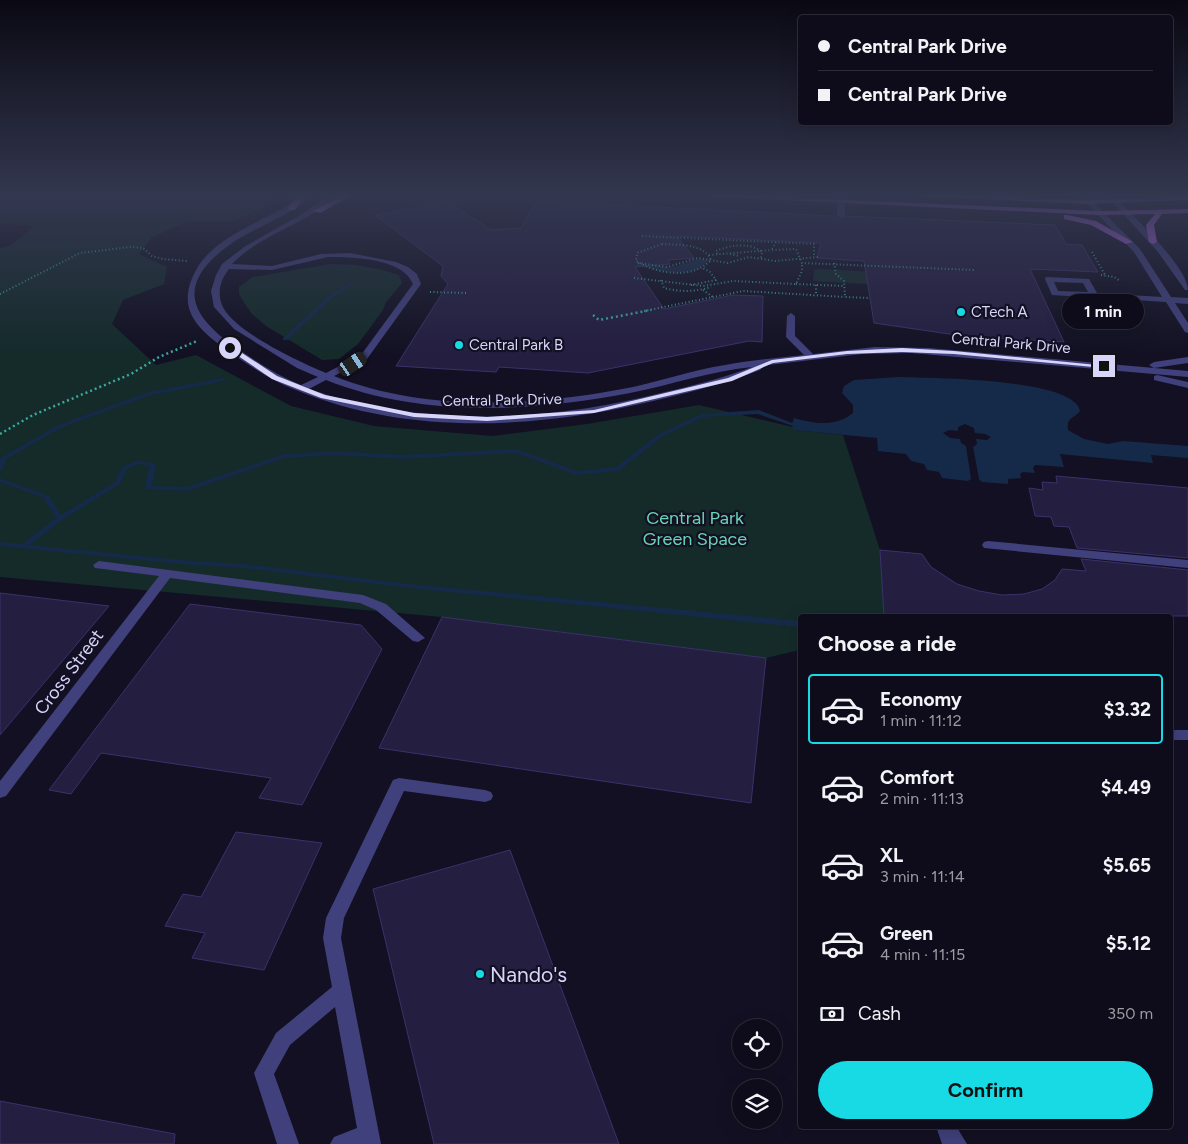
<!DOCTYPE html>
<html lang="en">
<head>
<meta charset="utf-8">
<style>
	body { margin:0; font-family:Figtree,sans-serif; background:#171523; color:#f1f3f6; height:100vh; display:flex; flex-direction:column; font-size:19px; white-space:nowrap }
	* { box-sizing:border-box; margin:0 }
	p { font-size:16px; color:#9b9ba2 }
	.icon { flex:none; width:28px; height:28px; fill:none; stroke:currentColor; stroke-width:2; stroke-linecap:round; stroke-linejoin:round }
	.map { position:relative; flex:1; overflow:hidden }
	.drawer { position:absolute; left:798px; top:614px; width:375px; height:515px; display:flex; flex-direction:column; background:#0e0c1a; border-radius:5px; box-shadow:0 5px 20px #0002,0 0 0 1px #2e2c39 }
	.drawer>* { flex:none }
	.hud { position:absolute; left:798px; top:15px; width:375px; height:110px; border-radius:5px; box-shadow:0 5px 20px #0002,0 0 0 1px #2e2c39; display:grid; align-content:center; height:110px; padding:0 20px; background:#0e0c1a }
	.tools { position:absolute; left:732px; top:1019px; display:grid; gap:10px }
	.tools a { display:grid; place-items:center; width:50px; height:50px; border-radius:50%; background:#0e0c1a; box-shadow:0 5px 20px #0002,0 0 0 1px #2e2c39; font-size:25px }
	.end { position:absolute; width:22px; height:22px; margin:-11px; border:6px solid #d8d5fb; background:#111; box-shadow:0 0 0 2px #111 }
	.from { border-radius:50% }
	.bubble { position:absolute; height:35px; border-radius:18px; background:#0e0c1a; box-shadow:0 5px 20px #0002,0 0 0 1px #2e2c39; font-size:16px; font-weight:700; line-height:35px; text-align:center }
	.car { position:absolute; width:15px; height:30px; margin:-15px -8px; border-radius:6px; box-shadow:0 0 4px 1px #0007; background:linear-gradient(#222 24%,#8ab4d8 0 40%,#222 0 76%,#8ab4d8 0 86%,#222 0) }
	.hud b { display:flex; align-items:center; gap:18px; height:48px; font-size:19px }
	.hud b+b { border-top:1px solid #2e2c39 }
	.hud i { width:12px; height:12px; background:#f1f3f6 }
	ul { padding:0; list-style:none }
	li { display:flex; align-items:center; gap:15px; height:70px; margin:0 10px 8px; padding:0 10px; border:2px solid transparent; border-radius:5px }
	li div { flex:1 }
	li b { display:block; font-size:19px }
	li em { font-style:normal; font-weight:700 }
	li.active { border-color:#17dae5 }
	li>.icon { width:45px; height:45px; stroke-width:1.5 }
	h2 { padding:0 20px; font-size:22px; line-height:60px }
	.pay { display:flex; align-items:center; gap:12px; height:55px; padding:0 20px; font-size:19px }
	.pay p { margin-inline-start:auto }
	.action { display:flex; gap:10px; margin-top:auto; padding:10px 20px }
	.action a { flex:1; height:58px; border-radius:30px; background:#17dae5; color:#111; font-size:20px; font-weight:700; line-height:58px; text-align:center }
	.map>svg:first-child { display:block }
	.green { fill:#142b2a }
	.water { fill:#152a48 }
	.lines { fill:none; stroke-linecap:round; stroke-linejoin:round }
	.stream { fill:#152a48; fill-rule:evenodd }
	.building { fill:#241e41; stroke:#3b326b }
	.path-far1 { stroke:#3baa9e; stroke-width:2; stroke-dasharray:1 2.5; stroke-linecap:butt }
	.path { stroke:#3baa9e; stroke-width:2.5; stroke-dasharray:2 3; stroke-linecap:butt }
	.minor { fill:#40407c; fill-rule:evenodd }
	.major { fill:#b767f0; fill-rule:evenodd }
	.route { fill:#d8d5fb }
	.poi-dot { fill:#17dae5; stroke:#121022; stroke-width:2 }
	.labels { text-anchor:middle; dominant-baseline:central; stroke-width:4.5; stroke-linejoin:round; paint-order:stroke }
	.far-poi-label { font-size:15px; fill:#d8d5fb; stroke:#121022; text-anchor:start }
	.far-street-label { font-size:15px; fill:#d8d5fb; stroke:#121022 }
	.park-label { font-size:18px; fill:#69d4b4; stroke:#121022 }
	.street-label { font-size:18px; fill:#d8d5fb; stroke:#121022 }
	.near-poi-label { font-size:21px; fill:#d8d5fb; stroke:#121022; text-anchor:start }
</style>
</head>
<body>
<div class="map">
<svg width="1188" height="1144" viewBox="0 0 1188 1144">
	<rect width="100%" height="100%" fill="#121022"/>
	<path class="green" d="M 0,194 L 268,194 L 278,201 L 234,221 L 189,221 L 152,237 L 139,254 L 167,267 L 164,284 L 123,300 L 112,324 L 156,365 L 196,355 L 291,406 L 374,426 L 493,436 L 587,424 L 699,405 L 793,427 L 794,430 L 843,435 L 880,550 L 884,616 L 800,616 L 800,650 L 766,658 L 442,617 L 0,577 L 0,248 C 12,248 24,233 34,226 L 0,223 Z
		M 331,264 C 355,264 376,267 399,275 L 402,283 L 386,302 L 383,310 L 358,344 L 339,359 L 322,360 L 266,326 L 252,314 L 245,304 L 239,294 L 239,287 L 252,277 Z
		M 817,269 L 876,272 L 935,288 L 813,281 L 814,270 Z"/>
	<path class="water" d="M 701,259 L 708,260 C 697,278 661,273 645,266 C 652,262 661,267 669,267 C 681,267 689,260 701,259 Z
		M 899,377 C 929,378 1074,378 1080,411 C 1074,419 1066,417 1068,430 L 1084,439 L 1108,444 L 1123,441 L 1188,446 L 1188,458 L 1151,455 L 1153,463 L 1060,454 L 1064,467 L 1035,465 L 1033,468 L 1035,473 L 1023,472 L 1020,474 L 1021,478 L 1008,479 L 1008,484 L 982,482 L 979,479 L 973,447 L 977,444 L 976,439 L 987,440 L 991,437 L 985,434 L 975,433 L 974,428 L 965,424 L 958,427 L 958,431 L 949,430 L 943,433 L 950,438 L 960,439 L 961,443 L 966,446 L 971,479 L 968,481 L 942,478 L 939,472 L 927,470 L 924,464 L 911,461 L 906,454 L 878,451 L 877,438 L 793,430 L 792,424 L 794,418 C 814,424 836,427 853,413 L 853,405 L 842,393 L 844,386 L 854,380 Z"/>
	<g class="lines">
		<path class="stream" d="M 351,282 L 355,283 L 331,299 L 287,340 L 283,340 L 283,338 L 327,297 Z
			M 223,378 L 225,379 L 225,381 L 151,395 L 60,428 L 7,459 L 3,469 L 0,471 L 0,460 L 2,457 L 56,426 L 148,392 Z
			M 759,410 L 795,424 L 794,425 L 790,425 L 758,414 L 704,417 L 663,436 L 620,470 L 618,471 L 576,475 L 516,453 L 401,459 L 336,455 L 285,458 L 188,491 L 146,489 L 145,488 L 149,466 L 139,464 L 127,469 L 120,484 L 62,520 L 30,545 L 180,560 L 244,564 L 409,584 L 800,621 L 800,627 L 409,588 L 244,568 L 180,564 L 0,546 L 0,542 L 22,544 L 56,518 L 44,498 L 0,482 L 0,478 L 49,496 L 61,515 L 115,482 L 122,467 L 138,460 L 155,464 L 156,465 L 152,486 L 187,487 L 284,454 L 336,451 L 401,455 L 517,449 L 577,471 L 616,467 L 659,434 L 701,414 Z"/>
	</g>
	<path class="building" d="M 447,201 L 491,230 L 521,228 L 536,201 L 835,216 L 840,220 L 847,216 L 1055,225 L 1066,244 L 1082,245 L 1098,272 L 1030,269 L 1064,342 L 963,336 L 874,323 L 864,261 L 817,258 L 821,243 L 677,236 L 694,258 L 668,260 L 670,264 L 635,267 L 664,309 L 733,295 L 763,296 L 762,342 L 749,341 L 588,373 L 499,367 L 496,372 L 396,366 L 448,284 L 441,276 L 443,266 L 375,215 Z
		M 1056,476 L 1188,488 L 1188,558 L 1077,548 L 1069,527 L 1054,526 L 1051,517 L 1035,516 L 1029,488 L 1043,490 L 1042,482 L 1057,483 Z
		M 880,550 L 922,554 L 931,567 L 957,584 L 979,591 L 1002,595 L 1024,594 L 1042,589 L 1055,580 L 1062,569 L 1086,571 L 1081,559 L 1188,570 L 1188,616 L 884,616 Z
		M 0,593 L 109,606 L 0,735 Z
		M 190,604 L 361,625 L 382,649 L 302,805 L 259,798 L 271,778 L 101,753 L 71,794 L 49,790 Z
		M 442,617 L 766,658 L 751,803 L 379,748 Z
		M 236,832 L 322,843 L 264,970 L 192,958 L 205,933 L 165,926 L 183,894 L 201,897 Z
		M 510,850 L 619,1144 L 434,1144 L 373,889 Z
		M 0,1101 L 175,1134 L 174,1144 L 0,1144 Z"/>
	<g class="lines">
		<path class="path-far1" d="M 642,236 L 814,244 L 814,257
			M 776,242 L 771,250 L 796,249 L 802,263 L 975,270
			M 662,244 C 677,245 704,243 711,260 C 692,280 657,274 636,261 L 637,253 Z
			M 1092,252 L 1105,275
			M 717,254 L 716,251 C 729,245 750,242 762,252 L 761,258
			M 730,254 L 739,256
			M 709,255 L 771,250
			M 638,263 L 667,267 L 698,258 L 728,263 L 749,257 L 775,261 L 818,257
			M 834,263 L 836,274 L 844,281 L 845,297 L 870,298
			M 1101,275 L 1114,277 L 1120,281
			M 634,278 L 703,286 L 733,281 L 796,284 L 802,271 L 802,263
			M 661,280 L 664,288 C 680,292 695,292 711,287
			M 796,284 L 845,286
			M 691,285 L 716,280 L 710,272 L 703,268
			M 816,285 L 816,295
			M 703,290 L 713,297
			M 430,292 L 467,293
			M 0,294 L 80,253 L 130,247 L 143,248 L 152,256 L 163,259 L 187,261
			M 644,311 L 743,291 L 845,297"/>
		<path class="path" d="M 593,315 L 599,320 L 651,310
			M 0,434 L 33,415 L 131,374 L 159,357 L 197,341"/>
		<path class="minor" d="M 305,194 L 313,194 C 289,218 255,226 228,246 C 172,287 193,319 241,351 C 260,364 279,376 301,385 L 318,377 L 297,368 L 234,329 L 214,307 L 211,291 L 216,275 L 222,264 L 244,247 L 302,214 L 331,194 L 339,194 C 308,224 262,233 232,264 L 272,266 L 321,254 L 350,253 L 396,262 L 408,267 L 417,274 L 421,284 L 367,359 L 334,376 C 426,413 537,406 633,387 C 664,380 694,370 725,365 C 751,360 778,358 804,355 L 786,337 L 787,316 L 791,313 L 795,316 L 795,336 L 813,354 L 875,347 L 929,348 L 1188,371 L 1188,377 L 911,353 L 862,354 L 760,366 L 762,368 L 760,370 C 730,382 698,390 666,398 C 546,428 412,438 296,390 C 270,380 247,364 224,348 C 195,327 176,307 196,270 C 215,234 273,219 305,194 ZM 328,257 C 352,257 403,258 413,284 L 361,355 L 326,373 C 299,362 238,333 224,309 C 216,295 220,280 229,269 L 272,270 ZM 752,367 C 723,378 692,386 661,393 C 546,422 423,428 309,389 L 326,380 C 422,418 531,412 630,393 C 671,385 710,371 752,367 Z
			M 1078,194 L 1085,194 L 1140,249 L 1171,297 L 1188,298 L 1188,304 L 1175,303 L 1188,323 L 1188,333 L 1185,332 L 1166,302 L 1052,295 L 1045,279 L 1046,277 L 1089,279 L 1097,293 L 1162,297 L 1134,252 ZM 1054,282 L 1083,283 L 1088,292 L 1058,291 Z
			M 1105,194 L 1112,194 C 1130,213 1188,267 1188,290 L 1185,290 L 1158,252 Z
			M 841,201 L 845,203 L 845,216 L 841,218 L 837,216 L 837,203 Z
			M 1188,357 L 1188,363 L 1154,368 L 1149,365 L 1154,362 Z
			M 1157,375 L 1188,382 L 1188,388 L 1154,380 L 1154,376 Z
			M 988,541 L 1188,560 L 1188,568 L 984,548 L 982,545 L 984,542 Z
			M 99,561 L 363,595 L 386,604 L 425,638 L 418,642 L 413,641 L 376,610 L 360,603 L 170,578 L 6,796 L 0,798 L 0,781 L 159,576 L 95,568 L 93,565 Z
			M 1170,730 L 1188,730 L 1188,740 L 1170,740 Z
			M 399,778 L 485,790 L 491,792 L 493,796 L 491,800 L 485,802 L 404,791 L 344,918 L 341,938 L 381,1144 L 330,1144 L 334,1137 L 357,1128 L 335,1007 L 290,1045 L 274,1074 L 299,1144 L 277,1144 L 254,1073 L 276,1033 L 332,987 L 323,938 L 326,918 L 391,784 L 393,780 Z
			M 936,1126 L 956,1126 L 967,1144 L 942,1144 Z"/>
		<path class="major" d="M 298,194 L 305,194 L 295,210 L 289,210 L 288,208 Z
			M 345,194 L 354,194 L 320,213 L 313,211 Z
			M 658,194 L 720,194 L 1098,211 L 1188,209 L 1188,213 L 1162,214 L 1154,225 L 1157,242 L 1153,244 L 1149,242 L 1146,225 L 1155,214 L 1098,215 Z
			M 871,194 L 942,194 L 1088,200 L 1188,196 L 1188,200 L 1088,204 Z
			M 1067,215 L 1096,221 L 1133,242 L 1126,244 L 1091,225 L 1064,219 L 1064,215 Z"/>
	</g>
	<linearGradient id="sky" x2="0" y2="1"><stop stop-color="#0a0913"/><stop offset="0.55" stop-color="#33374f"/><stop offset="1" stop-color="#33374f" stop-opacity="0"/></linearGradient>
	<rect width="1188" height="355" fill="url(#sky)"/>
	<path class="route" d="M 228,347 L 233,347 L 277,376 L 325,395 L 414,413 L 487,417 L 594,410 L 728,378 L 772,360 L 847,351 L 902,348 L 954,351 L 1107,366 L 1104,368 L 954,354 L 902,352 L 847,354 L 773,363 L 732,381 L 594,413 L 487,421 L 414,417 L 321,398 L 272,379 L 228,349 Z"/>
	<g class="poi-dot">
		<circle cx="961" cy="312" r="5"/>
		<circle cx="459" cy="345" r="5"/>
		<circle cx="480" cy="974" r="5"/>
	</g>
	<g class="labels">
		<g class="far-poi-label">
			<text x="971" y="312">CTech A</text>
			<text x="469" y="345">Central Park B</text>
		</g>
		<g class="far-street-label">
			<text transform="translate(1011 343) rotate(5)">Central Park Drive</text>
			<text transform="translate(502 400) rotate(-1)">Central Park Drive</text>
		</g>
		<g class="park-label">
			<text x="695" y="518">Central Park<tspan x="695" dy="21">Green Space</tspan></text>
		</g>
		<g class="street-label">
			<text transform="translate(69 672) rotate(-53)">Cross Street</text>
		</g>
		<g class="near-poi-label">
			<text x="490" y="974">Nando's</text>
		</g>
	</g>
</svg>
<div class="tools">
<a><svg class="icon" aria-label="locate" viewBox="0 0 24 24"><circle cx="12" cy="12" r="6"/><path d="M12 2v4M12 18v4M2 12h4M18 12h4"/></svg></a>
<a><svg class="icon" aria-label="layers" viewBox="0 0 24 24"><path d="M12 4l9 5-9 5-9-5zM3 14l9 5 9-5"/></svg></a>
</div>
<i class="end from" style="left:230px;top:348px"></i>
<i class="end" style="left:1104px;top:366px"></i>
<div class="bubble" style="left:1062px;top:294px;width:82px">1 min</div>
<i class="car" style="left:353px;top:364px;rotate:56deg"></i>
<div class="hud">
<b><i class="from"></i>Central Park Drive</b>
<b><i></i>Central Park Drive</b>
</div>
<section class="drawer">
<h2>Choose a ride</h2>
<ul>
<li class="active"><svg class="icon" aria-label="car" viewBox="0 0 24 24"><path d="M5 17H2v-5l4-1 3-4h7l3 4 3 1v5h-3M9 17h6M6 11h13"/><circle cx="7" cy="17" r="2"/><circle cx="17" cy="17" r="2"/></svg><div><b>Economy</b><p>1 min · 11:12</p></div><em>$3.32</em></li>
<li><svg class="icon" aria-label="car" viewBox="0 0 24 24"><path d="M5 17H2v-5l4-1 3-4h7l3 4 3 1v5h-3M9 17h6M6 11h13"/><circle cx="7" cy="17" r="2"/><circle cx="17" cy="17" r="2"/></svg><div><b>Comfort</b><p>2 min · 11:13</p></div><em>$4.49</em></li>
<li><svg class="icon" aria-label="car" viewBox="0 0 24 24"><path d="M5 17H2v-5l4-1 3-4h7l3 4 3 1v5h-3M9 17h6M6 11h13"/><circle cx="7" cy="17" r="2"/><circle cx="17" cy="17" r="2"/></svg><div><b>XL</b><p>3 min · 11:14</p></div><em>$5.65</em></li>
<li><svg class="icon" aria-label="car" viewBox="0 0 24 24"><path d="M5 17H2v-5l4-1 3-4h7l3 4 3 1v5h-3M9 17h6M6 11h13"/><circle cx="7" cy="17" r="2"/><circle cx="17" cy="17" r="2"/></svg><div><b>Green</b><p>4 min · 11:15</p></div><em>$5.12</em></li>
</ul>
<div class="pay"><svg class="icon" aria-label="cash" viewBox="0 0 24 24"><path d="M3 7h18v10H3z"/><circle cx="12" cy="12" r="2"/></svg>Cash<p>350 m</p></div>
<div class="action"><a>Confirm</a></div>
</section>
</div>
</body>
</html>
